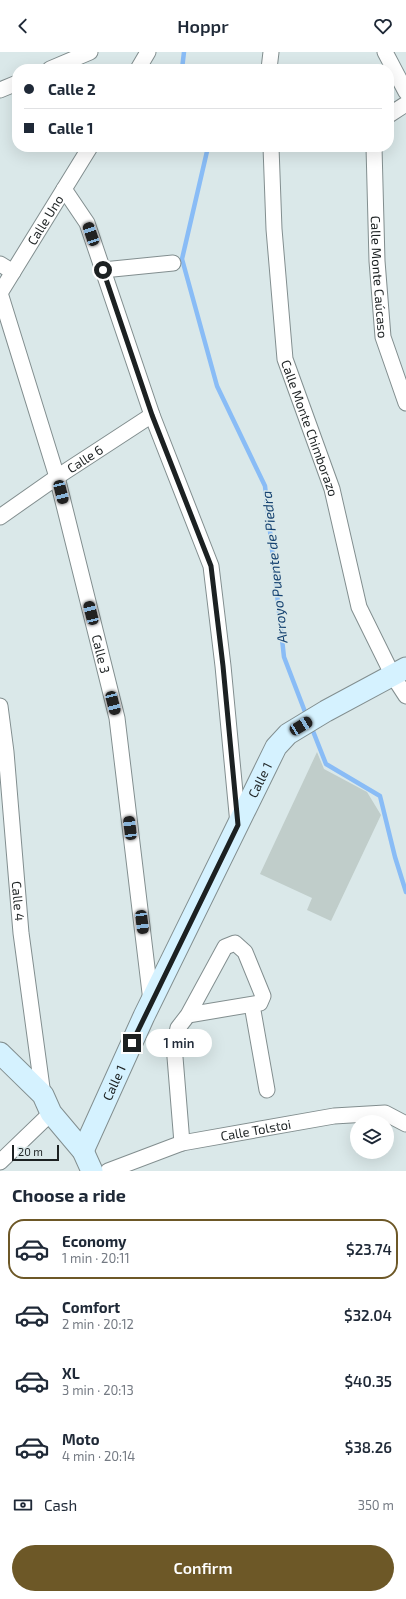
<!DOCTYPE html>
<html lang="en">
<head>
<meta charset="utf-8">
<style>
	body { margin:0; font-family:"Exo 2",sans-serif; background:#f6f6f7; color:#1f2937; height:100vh; display:flex; flex-direction:column; font-size:15px; white-space:nowrap }
	* { box-sizing:border-box; margin:0 }
	p { font-size:13px; color:#747a83 }
	.icon { flex:none; width:22px; height:22px; fill:none; stroke:currentColor; stroke-width:2; stroke-linecap:round; stroke-linejoin:round }
	.map { position:relative; height:1119px; overflow:hidden }
	.sheet { display:flex; flex-direction:column; background:#fff; flex:1 }
	.sheet>* { flex:none }
	.guide { position:absolute; left:12px; top:12px; width:382px; height:88px; border-radius:16px; box-shadow:0 4px 16px #0002; display:grid; align-content:center; height:88px; padding:0 12px; background:#fff }
	.controls { position:absolute; left:350px; top:1063px; display:grid; gap:8px }
	.controls a { display:grid; place-items:center; width:44px; height:44px; border-radius:50%; background:#fff; box-shadow:0 4px 16px #0002; font-size:20px }
	.scale { position:absolute; left:12px; bottom:10px; width:47px; box-sizing:border-box; padding-left:4px; border:2px solid #1c2122; border-top:0; font-size:11px; line-height:14px; white-space:nowrap; color:#1c2122; -webkit-text-stroke:3px #dae8e9; paint-order:stroke }
	.end { position:absolute; width:18px; height:18px; margin:-9px; border:5px solid #1c2122; background:#fff; box-shadow:0 0 0 2px #fff }
	.from { border-radius:50% }
	.bubble { position:absolute; height:28px; border-radius:14px; background:#fff; box-shadow:0 4px 16px #0002; font-size:13px; font-weight:600; line-height:28px; text-align:center }
	.car { position:absolute; width:12px; height:24px; margin:-12px -6px; border-radius:5px; box-shadow:0 0 3px 1px #0007; background:linear-gradient(#222 24%,#8ab4d8 0 40%,#222 0 76%,#8ab4d8 0 86%,#222 0) }
	.guide b { display:flex; align-items:center; gap:14px; height:38px; font-size:15px }
	.guide b+b { border-top:1px solid #e0e1e3 }
	.guide i { width:10px; height:10px; background:#1f2937 }
	ul { padding:0; list-style:none }
	li { display:flex; align-items:center; gap:12px; height:60px; margin:0 8px 6px; padding:0 4px; border:2px solid transparent; border-radius:16px }
	li div { flex:1 }
	li b { display:block; font-size:15px }
	li em { font-style:normal; font-weight:600 }
	li.selected { border-color:#6d5827 }
	li>.icon { width:36px; height:36px; stroke-width:1.5 }
	h2 { padding:0 12px; font-size:18px; line-height:48px }
	.pay { display:flex; align-items:center; gap:10px; height:44px; padding:0 12px; font-size:15px }
	.pay p { margin-inline-start:auto }
	.primary-button { display:flex; gap:8px; margin-top:auto; padding:8px 12px }
	.primary-button a { flex:1; height:46px; border-radius:24px; background:#6d5827; color:#fff; font-size:16px; font-weight:600; line-height:46px; text-align:center }
	header { display:flex; justify-content:space-between; align-items:center; height:52px; padding:0 12px; background:#fff; font-size:18px; font-weight:600 }
	.map>svg:first-child { display:block }
	.lines { fill:none; stroke-linecap:round; stroke-linejoin:round }
	.stream { stroke:#89bcf6; stroke-width:4.5 }
	.building { fill:#c0cdca }
	.street-casing { stroke:#828e8f; stroke-width:17 }
	.secondary-casing { stroke:#828e8f; stroke-width:23 }
	.street { stroke:#fff; stroke-width:15 }
	.secondary { stroke:#d5f2ff; stroke-width:21 }
	.route { stroke:#1c2122; stroke-width:5 }
	.labels { text-anchor:middle; dominant-baseline:central; stroke-width:3; stroke-linejoin:round; paint-order:stroke }
	.street-label { font-size:13px; fill:#1c2122; stroke:#dae8e9 }
	.water-label { font-size:14px; font-style:italic; fill:#164371; stroke:#dae8e9 }
</style>
</head>
<body>
<header><svg class="icon" aria-label="back" viewBox="0 0 24 24"><path d="M15 5l-7 7 7 7"/></svg>Hoppr<svg class="icon" aria-label="heart" viewBox="0 0 24 24"><path d="M12 20l-8-8c-3-5 5-10 8-4 3-6 11-1 8 4z"/></svg></header>
<div class="map">
<svg width="406" height="1119" viewBox="0 0 406 1119">
	<rect width="100%" height="100%" fill="#dae8e9"/>
	<g class="lines">
		<path class="stream" d="M 182,17 L 184,0
			M 208,95 L 182,207 L 217,334 L 265,434 L 284,605 L 307,665
			M 311,674 L 326,712 L 380,744 L 395,805 L 406,840"/>
	</g>
	<path class="building" d="M 317,700 L 324,717 L 367,740 L 381,763 L 331,869 L 307,858 L 312,846 L 260,822 Z"/>
	<g class="lines">
		<g class="street-casing">
			<g id="street">
				<path d="M 385,0 L 406,40"/>
				<path d="M 50,17 L 90,0"/>
				<path d="M 138,17 L 148,0"/>
				<path d="M 269,17 L 271,0"/>
				<path d="M 0,38 L 17,31"/>
				<path d="M 389,63 L 406,52"/>
				<path id="s1" d="M 271,95 L 274,177 L 285,307 L 332,437 L 359,555 L 393,624 L 406,644"/>
				<path id="s2" d="M 374,95 L 377,209 L 383,285 L 406,351"/>
				<path d="M 64,137 L 87,171 L 152,363 L 211,514 L 223,614 L 238,772"/>
				<path d="M 0,212 L 13,220"/>
				<path d="M 103,218 L 173,211"/>
				<path id="s3" d="M 0,241 L 57,425 L 117,666 L 151,949"/>
				<path id="s4" d="M 0,241 L 90,95"/>
				<path id="s5" d="M 0,465 L 57,425 L 152,363"/>
				<path id="s6" d="M 0,654 L 6,700 L 21,881 L 43,1043"/>
				<path d="M 252,953 L 267,1038"/>
				<path d="M 182,1091 L 174,993 L 178,976 L 188,963 L 260,951 L 263,944 L 245,900 L 235,891 L 225,895 L 188,963"/>
				<path d="M 0,1110 L 51,1061"/>
				<path id="s7" d="M 108,1119 L 182,1091 L 334,1064 L 385,1061 L 406,1072"/>
			</g>
		</g>
		<g class="secondary-casing">
			<g id="secondary">
				<path d="M 0,1001 L 43,1043 L 51,1061 L 83,1099 L 92,1119"/>
				<path id="s8" d="M 83,1099 L 144,964 L 276,695 L 288,682 L 326,659 L 406,616"/>
			</g>
		</g>
		<use href="#street" class="street"/>
		<use href="#secondary" class="secondary"/>
	</g>
	<g class="lines">
		<path class="route" d="M 103,218 L 152,363 L 211,514 L 223,614 L 238,773 L 132,991"/>
	</g>
	<g class="labels">
		<g class="street-label">
			<text stroke="none"><textPath href="#s4" startOffset="86">Calle Uno</textPath></text>
			<text stroke="none"><textPath href="#s2" startOffset="130">Calle Monte Caúcaso</textPath></text>
			<text stroke="none"><textPath href="#s1" startOffset="286">Calle Monte Chimborazo</textPath></text>
			<text stroke="none"><textPath href="#s5" startOffset="103">Calle 6</textPath></text>
			<text stroke="none"><textPath href="#s3" startOffset="375">Calle 3</textPath></text>
			<text stroke="none"><textPath href="#s8" startOffset="411">Calle 1</textPath></text>
			<text stroke="none"><textPath href="#s6" startOffset="196">Calle 4</textPath></text>
			<text stroke="none"><textPath href="#s8" startOffset="75">Calle 1</textPath></text>
			<text stroke="none"><textPath href="#s7" startOffset="154">Calle Tolstoi</textPath></text>
		</g>
		<g class="water-label">
			<text transform="translate(274 515) rotate(-96)">Arroyo Puente de Piedra</text>
		</g>
	</g>
</svg>
<div class="controls">
<a><svg class="icon" aria-label="layers" viewBox="0 0 24 24"><path d="M12 4l9 5-9 5-9-5zM3 14l9 5 9-5"/></svg></a>
</div>
<div class="scale">20 m</div>
<i class="end from" style="left:103px;top:218px"></i>
<i class="end" style="left:132px;top:991px"></i>
<div class="bubble" style="left:146px;top:977px;width:66px">1 min</div>
<i class="car" style="left:91px;top:182px;rotate:341deg"></i>
<i class="car" style="left:61px;top:440px;rotate:166deg"></i>
<i class="car" style="left:91px;top:561px;rotate:346deg"></i>
<i class="car" style="left:113px;top:651px;rotate:166deg"></i>
<i class="car" style="left:301px;top:674px;rotate:59deg"></i>
<i class="car" style="left:130px;top:776px;rotate:353deg"></i>
<i class="car" style="left:142px;top:870px;rotate:173deg"></i>
<div class="guide">
<b><i class="from"></i>Calle 2</b>
<b><i></i>Calle 1</b>
</div>
</div>
<section class="sheet">
<h2>Choose a ride</h2>
<ul>
<li class="selected"><svg class="icon" aria-label="car" viewBox="0 0 24 24"><path d="M5 17H2v-5l4-1 3-4h7l3 4 3 1v5h-3M9 17h6M6 11h13"/><circle cx="7" cy="17" r="2"/><circle cx="17" cy="17" r="2"/></svg><div><b>Economy</b><p>1 min · 20:11</p></div><em>$23.74</em></li>
<li><svg class="icon" aria-label="car" viewBox="0 0 24 24"><path d="M5 17H2v-5l4-1 3-4h7l3 4 3 1v5h-3M9 17h6M6 11h13"/><circle cx="7" cy="17" r="2"/><circle cx="17" cy="17" r="2"/></svg><div><b>Comfort</b><p>2 min · 20:12</p></div><em>$32.04</em></li>
<li><svg class="icon" aria-label="car" viewBox="0 0 24 24"><path d="M5 17H2v-5l4-1 3-4h7l3 4 3 1v5h-3M9 17h6M6 11h13"/><circle cx="7" cy="17" r="2"/><circle cx="17" cy="17" r="2"/></svg><div><b>XL</b><p>3 min · 20:13</p></div><em>$40.35</em></li>
<li><svg class="icon" aria-label="car" viewBox="0 0 24 24"><path d="M5 17H2v-5l4-1 3-4h7l3 4 3 1v5h-3M9 17h6M6 11h13"/><circle cx="7" cy="17" r="2"/><circle cx="17" cy="17" r="2"/></svg><div><b>Moto</b><p>4 min · 20:14</p></div><em>$38.26</em></li>
</ul>
<div class="pay"><svg class="icon" aria-label="cash" viewBox="0 0 24 24"><path d="M3 7h18v10H3z"/><circle cx="12" cy="12" r="2"/></svg>Cash<p>350 m</p></div>
<div class="primary-button"><a>Confirm</a></div>
</section>
</body>
</html>
